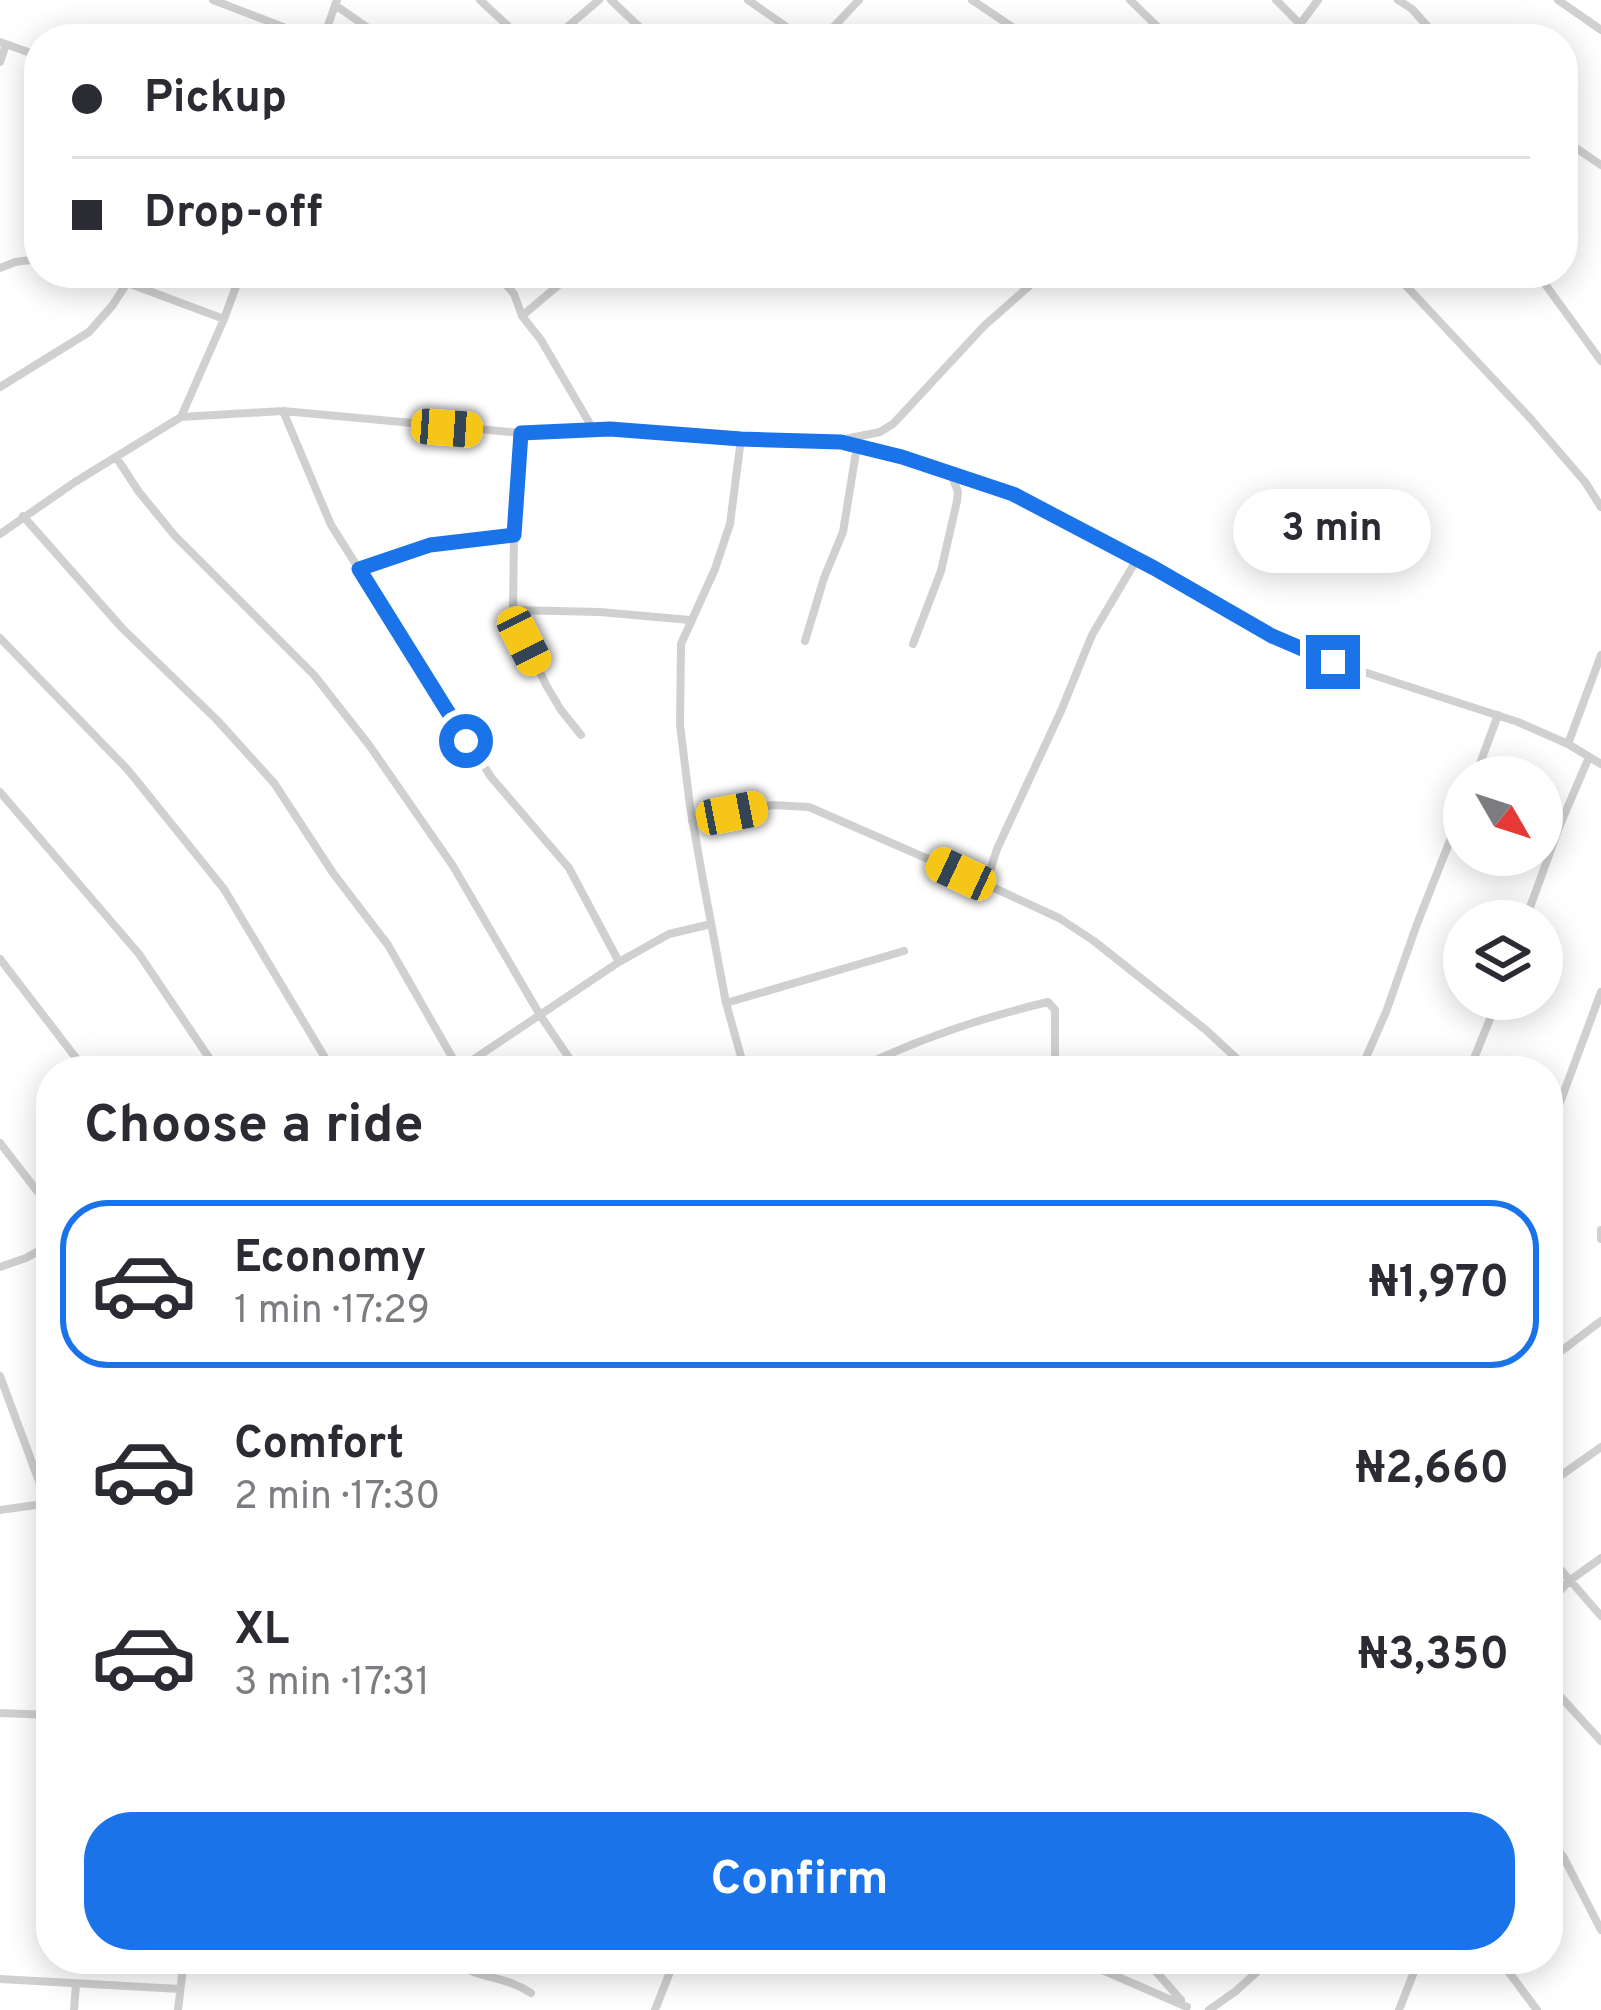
<!DOCTYPE html>
<html lang="en">
<head>
<meta charset="utf-8">
<style>
	body { margin:0; font-family:Overpass,sans-serif; background:#f2f2f3; color:#2b2b33; height:100vh; display:flex; flex-direction:column; font-size:45px; white-space:nowrap }
	* { box-sizing:border-box; margin:0 }
	p { font-size:39px; color:#7c7c81 }
	.icon { flex:none; width:66px; height:66px; fill:none; stroke:currentColor; stroke-width:2; stroke-linecap:round; stroke-linejoin:round }
	.map { position:relative; flex:1; overflow:hidden }
	.sheet { position:absolute; left:36px; top:1056px; width:1527px; height:918px; display:flex; flex-direction:column; background:#fff; border-radius:48px; box-shadow:0 6px 30px #0003 }
	.sheet>* { flex:none }
	.top-card { position:absolute; left:24px; top:24px; width:1554px; height:264px; border-radius:48px; box-shadow:0 6px 30px #0003; display:grid; align-content:center; height:264px; padding:0 48px; background:#fff }
	.needle { width:78px; rotate:129deg }
	.fabs { position:absolute; left:1443px; top:756px; display:grid; gap:24px }
	.fabs a { display:grid; place-items:center; width:120px; height:120px; border-radius:50%; background:#fff; box-shadow:0 6px 30px #0003; font-size:60px }
	.end { position:absolute; width:54px; height:54px; margin:-27px; border:15px solid #1a73e8; background:#fff; box-shadow:0 0 0 6px #fff }
	.from { border-radius:50% }
	.bubble { position:absolute; height:84px; border-radius:42px; background:#fff; box-shadow:0 6px 30px #0003; font-size:39px; font-weight:700; line-height:84px; text-align:center }
	.car { position:absolute; width:36px; height:72px; margin:-36px -18px; border-radius:15px; box-shadow:0 0 9px 3px #0007; background:linear-gradient(#f5c518 24%,#345 0 40%,#f5c518 0 76%,#345 0 86%,#f5c518 0) }
	.top-card b { display:flex; align-items:center; gap:42px; height:114px; font-size:45px }
	.top-card b+b { border-top:3px solid #e1e1e2 }
	.top-card i { width:30px; height:30px; background:#2b2b33 }
	ul { padding:0; list-style:none }
	li { display:flex; align-items:center; gap:36px; height:168px; margin:0 24px 18px; padding:0 24px; border:6px solid transparent; border-radius:48px }
	li div { flex:1 }
	li b { display:block; font-size:45px }
	li em { font-style:normal; font-weight:700 }
	li.on { border-color:#1a73e8 }
	li>.icon { width:108px; height:108px; stroke-width:1.5 }
	h2 { padding:0 48px; font-size:54px; line-height:144px }
	.button { display:flex; gap:24px; margin-top:auto; padding:24px 48px }
	.button a { flex:1; height:138px; border-radius:48px; background:#1a73e8; color:#fff; font-size:48px; font-weight:700; line-height:138px; text-align:center }
	.map>svg:first-child { display:block }
	.lines { fill:none; stroke-linecap:round; stroke-linejoin:round }
	.street { stroke:#d0d0d0; stroke-width:8 }
	.route { stroke:#1a73e8; stroke-width:15 }
</style>
</head>
<body>
<div class="map">
<svg width="1601" height="2010" viewBox="0 0 1601 2010">
	<rect width="100%" height="100%" fill="#fff"/>
	<g class="lines">
		<path class="street" d="M 213,0 L 315,39
			M 480,0 L 522,39
			M 611,0 L 652,39
			M 748,0 L 804,39
			M 972,0 L 1030,39
			M 1130,0 L 1170,39
			M 1276,0 L 1300,24
			M 1398,0 L 1412,9 L 1439,39
			M 1558,0 L 1601,30
			M 335,5 L 384,39
			M 323,39 L 337,0
			M 553,39 L 599,0
			M 822,39 L 859,0
			M 1289,39 L 1318,0
			M 0,42 L 39,56
			M 0,62 L 6,44
			M 1563,139 L 1601,165
			M 0,268 L 15,262 L 39,259
			M 101,273 L 224,319
			M 241,273 L 224,319 L 181,417 L 283,411 L 521,433 L 610,429 L 830,442 L 880,432 L 893,424 L 984,326 L 1044,273
			M 496,273 L 514,294 L 522,316 L 541,340 L 593,429
			M 1394,273 L 1530,418 L 1585,482 L 1601,507
			M 1537,273 L 1601,361
			M 522,316 L 573,273
			M 0,387 L 89,332 L 112,306 L 127,283
			M 283,411 L 331,525 L 491,777 L 569,868 L 619,962
			M 521,433 L 514,535 L 513,614 L 546,685 L 561,710 L 581,735
			M 741,439 L 730,524 L 715,569 L 681,644 L 680,725 L 690,806 L 703,880 L 726,1003 L 745,1071
			M 844,443 L 902,457 L 1014,494 L 1154,568 L 1288,645 L 1333,662 L 1518,722 L 1568,744 L 1601,764
			M 116,457 L 139,492 L 175,536 L 314,675 L 369,745 L 453,866 L 540,1015 L 578,1071
			M 23,516 L 122,628 L 217,720 L 274,783 L 333,873 L 388,945 L 460,1071
			M 0,534 L 75,482 L 181,417
			M 1137,559 L 1092,635 L 1061,711 L 997,849 L 987,880 L 990,886 L 1059,918 L 1094,941 L 1206,1030 L 1250,1071
			M 359,569 L 431,545 L 514,535
			M 513,610 L 600,612 L 690,620
			M 0,638 L 128,770 L 224,889 L 333,1071
			M 805,641 L 824,578 L 843,532 L 857,446
			M 913,644 L 941,571 L 957,501 L 958,492 L 951,473
			M 1568,744 L 1601,655
			M 1475,777 L 1498,715
			M 0,792 L 139,954 L 218,1071
			M 692,821 L 772,805 L 809,807 L 990,886
			M 1525,921 L 1560,825 L 1589,757
			M 0,959 L 86,1071
			M 726,1003 L 904,951
			M 459,1069 L 619,962 L 669,934 L 711,924
			M 853,1071 C 915,1040 980,1018 1048,1002 L 1055,1010 L 1055,1071
			M 1360,1071 L 1386,1012 L 1417,924 L 1464,805
			M 1469,1071 L 1498,999
			M 1548,1135 L 1601,992
			M 0,1143 L 51,1209
			M 1601,1230 L 1601,1239
			M 0,1267 L 26,1258 L 51,1244
			M 1548,1361 L 1601,1321
			M 0,1376 L 47,1503
			M 1563,1474 L 1601,1447
			M 0,1510 L 50,1503
			M 1548,1555 L 1601,1616
			M 1548,1604 L 1569,1581 L 1601,1558
			M 1548,1683 L 1601,1741
			M 0,1713 L 51,1715
			M 1548,1837 L 1564,1858 L 1601,1930
			M 442,1959 C 453,1962 460,1967 471,1971 C 492,1979 512,1980 531,1993
			M 1077,1959 L 1187,2007
			M 1145,1959 L 1181,2000
			M 1499,1959 L 1537,2010
			M 0,1979 L 180,1989
			M 74,2010 L 76,1985
			M 178,2010 L 184,1959
			M 655,2010 L 675,1959
			M 1209,2010 L 1236,1991 L 1271,1959
			M 1399,2010 L 1419,1959"/>
	</g>
	<g class="lines">
		<path class="route" d="M 466,741 L 359,569 L 430,545 L 514,535 L 521,433 L 610,429 L 741,439 L 841,442 L 902,457 L 1013,494 L 1154,568 L 1272,636 L 1333,662"/>
	</g>
</svg>
<div class="fabs">
<a><svg class="needle" viewBox="-14 -14 28 28"><path d="M0-13l5 13h-10z" fill="#e53935"/><path d="M0 13l5-13h-10z" fill="#7c7c81"/></svg></a>
<a><svg class="icon" aria-label="layers" viewBox="0 0 24 24"><path d="M12 4l9 5-9 5-9-5zM3 14l9 5 9-5"/></svg></a>
</div>
<i class="end from" style="left:466px;top:741px"></i>
<i class="end" style="left:1333px;top:662px"></i>
<div class="bubble" style="left:1233px;top:489px;width:198px">3 min</div>
<i class="car" style="left:447px;top:428px;rotate:94deg"></i>
<i class="car" style="left:524px;top:641px;rotate:153deg"></i>
<i class="car" style="left:732px;top:813px;rotate:79deg"></i>
<i class="car" style="left:961px;top:874px;rotate:295deg"></i>
<div class="top-card">
<b><i class="from"></i>Pickup</b>
<b><i></i>Drop-off</b>
</div>
<section class="sheet">
<h2>Choose a ride</h2>
<ul>
<li class="on"><svg class="icon" aria-label="car" viewBox="0 0 24 24"><path d="M5 17H2v-5l4-1 3-4h7l3 4 3 1v5h-3M9 17h6M6 11h13"/><circle cx="7" cy="17" r="2"/><circle cx="17" cy="17" r="2"/></svg><div><b>Economy</b><p>1 min · 17:29</p></div><em>₦1,970</em></li>
<li><svg class="icon" aria-label="car" viewBox="0 0 24 24"><path d="M5 17H2v-5l4-1 3-4h7l3 4 3 1v5h-3M9 17h6M6 11h13"/><circle cx="7" cy="17" r="2"/><circle cx="17" cy="17" r="2"/></svg><div><b>Comfort</b><p>2 min · 17:30</p></div><em>₦2,660</em></li>
<li><svg class="icon" aria-label="car" viewBox="0 0 24 24"><path d="M5 17H2v-5l4-1 3-4h7l3 4 3 1v5h-3M9 17h6M6 11h13"/><circle cx="7" cy="17" r="2"/><circle cx="17" cy="17" r="2"/></svg><div><b>XL</b><p>3 min · 17:31</p></div><em>₦3,350</em></li>
</ul>
<div class="button"><a>Confirm</a></div>
</section>
</div>
</body>
</html>
